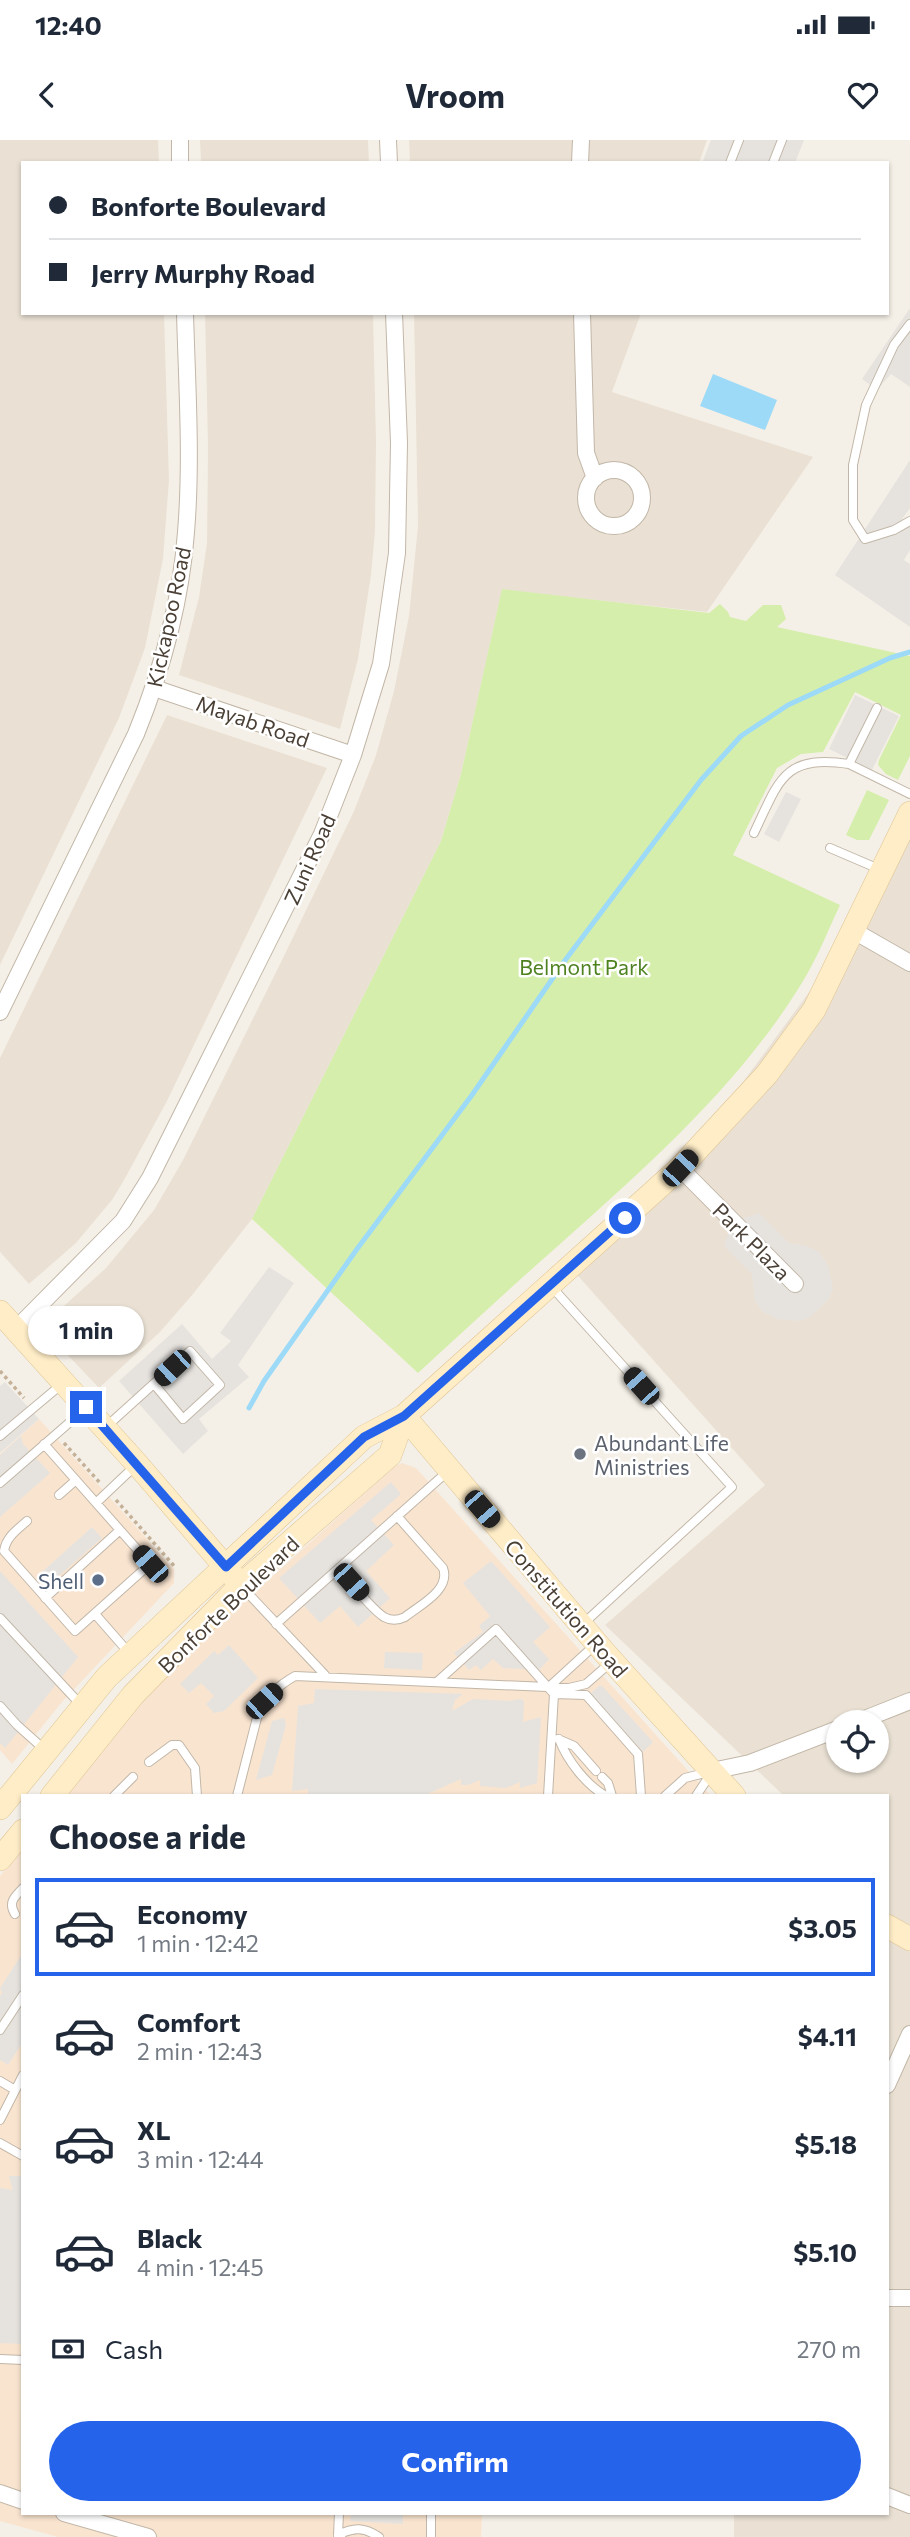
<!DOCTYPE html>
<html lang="en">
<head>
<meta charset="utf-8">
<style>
	body { margin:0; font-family:Commissioner,sans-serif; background:#f6f6f7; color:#1f2937; height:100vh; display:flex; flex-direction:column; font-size:26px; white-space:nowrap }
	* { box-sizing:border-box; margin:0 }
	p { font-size:23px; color:#747a83 }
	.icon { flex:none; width:38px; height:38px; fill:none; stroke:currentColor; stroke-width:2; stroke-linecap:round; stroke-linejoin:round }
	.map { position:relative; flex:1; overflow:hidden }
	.sheet { position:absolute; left:21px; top:1654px; width:868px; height:721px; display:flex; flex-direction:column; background:#fff; border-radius:0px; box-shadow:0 2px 5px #0004 }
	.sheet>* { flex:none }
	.banner { position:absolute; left:21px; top:21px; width:868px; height:154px; border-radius:0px; box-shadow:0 2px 5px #0004; display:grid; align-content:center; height:154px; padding:0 28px; background:#fff }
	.fabs { position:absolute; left:826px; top:1570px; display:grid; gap:14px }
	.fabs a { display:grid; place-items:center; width:63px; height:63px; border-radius:50%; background:#fff; box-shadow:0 2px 5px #0004; font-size:35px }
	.end { position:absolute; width:32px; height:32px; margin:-16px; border:9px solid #2563eb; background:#fff; box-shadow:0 0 0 4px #fff }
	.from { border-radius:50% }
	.bubble { position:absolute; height:49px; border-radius:24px; background:#fff; box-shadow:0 2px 5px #0004; font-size:23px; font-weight:700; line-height:49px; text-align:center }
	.car { position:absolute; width:21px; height:42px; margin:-21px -10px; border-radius:9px; box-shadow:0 0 5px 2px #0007; background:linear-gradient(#222 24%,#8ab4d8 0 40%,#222 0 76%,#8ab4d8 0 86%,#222 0) }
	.banner b { display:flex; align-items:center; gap:24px; height:66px; font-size:26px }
	.banner b+b { border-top:2px solid #e0e1e3 }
	.banner i { width:18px; height:18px; background:#1f2937 }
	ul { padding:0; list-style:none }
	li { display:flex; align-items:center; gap:21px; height:98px; margin:0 14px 10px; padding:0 14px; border:4px solid transparent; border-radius:0px }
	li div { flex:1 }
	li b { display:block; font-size:26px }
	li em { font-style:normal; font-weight:700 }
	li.on { border-color:#2563eb }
	li>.icon { width:63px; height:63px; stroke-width:1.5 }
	h2 { padding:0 28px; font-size:32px; line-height:84px }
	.pay { display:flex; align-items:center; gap:18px; height:77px; padding:0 28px; font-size:26px }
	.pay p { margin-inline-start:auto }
	.cta { display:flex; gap:14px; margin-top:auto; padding:14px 28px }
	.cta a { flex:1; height:80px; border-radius:42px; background:#2563eb; color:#fff; font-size:28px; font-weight:700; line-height:80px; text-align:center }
	.status { display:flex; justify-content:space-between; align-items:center; height:49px; padding:0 35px; background:#fff; direction:ltr }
	.status svg { height:19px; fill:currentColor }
	header { display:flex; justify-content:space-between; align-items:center; height:91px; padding:0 28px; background:#fff; font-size:32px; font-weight:700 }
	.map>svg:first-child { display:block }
	.residential { fill:#eae1d4; fill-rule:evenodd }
	.commercial { fill:#f9e4d0 }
	.green { fill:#d5eeab }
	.parking { fill:#e6e3df }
	.water { fill:#9cdaf8 }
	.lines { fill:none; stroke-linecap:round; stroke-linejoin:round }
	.stream { stroke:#9cdaf8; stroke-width:5 }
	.lane-casing { stroke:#c2b7a8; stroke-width:10 }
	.street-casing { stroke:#c2b7a8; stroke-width:18 }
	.secondary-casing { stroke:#dec493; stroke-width:24 }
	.path { stroke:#c5b198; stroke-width:3.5; stroke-dasharray:3.5 3.5; stroke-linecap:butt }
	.lane { stroke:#fff; stroke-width:8 }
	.street { stroke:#fff; stroke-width:16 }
	.secondary { stroke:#ffedc7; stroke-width:23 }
	.route { stroke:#2563eb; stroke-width:9 }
	.worship-dot { fill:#6b7280; stroke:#fff; stroke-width:2.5 }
	.service-dot { fill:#5c6f8a; stroke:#fff; stroke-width:2.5 }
	.labels { text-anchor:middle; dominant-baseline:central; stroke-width:5; stroke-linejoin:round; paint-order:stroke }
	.street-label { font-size:21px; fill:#493f35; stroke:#fff }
	.park-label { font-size:21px; fill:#4e8221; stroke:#fff }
	.worship-label { font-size:21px; fill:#5b616d; stroke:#fff; text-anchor:start }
	.service-label { font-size:21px; fill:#4e5e75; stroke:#fff; text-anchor:end }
</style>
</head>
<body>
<div class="status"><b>12:40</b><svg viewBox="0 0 49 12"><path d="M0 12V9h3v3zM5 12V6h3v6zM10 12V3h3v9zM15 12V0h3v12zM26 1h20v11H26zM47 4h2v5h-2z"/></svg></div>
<header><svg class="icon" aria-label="back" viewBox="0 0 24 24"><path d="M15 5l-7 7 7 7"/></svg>Vroom<svg class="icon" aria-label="heart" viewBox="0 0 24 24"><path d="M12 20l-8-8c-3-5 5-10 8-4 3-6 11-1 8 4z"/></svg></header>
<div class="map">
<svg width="910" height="2397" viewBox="0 0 910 2397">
	<rect width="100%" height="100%" fill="#f5f0e7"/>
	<path class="residential" d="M 0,0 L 158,0 L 159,23 L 23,23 L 23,173 L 164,173 L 169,340 L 163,419 L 145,508 L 119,578 L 0,825 Z
		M 200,0 L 368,0 L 369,23 L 201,23 Z
		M 409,0 L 707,0 L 699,23 L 410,23 Z
		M 205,173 L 373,173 L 376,302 L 375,391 L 371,435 L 358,519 L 340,589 L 179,535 L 199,457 L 207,403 L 208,307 Z
		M 414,173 L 641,173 L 612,252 L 813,317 L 707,472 L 502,450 L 461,634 L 441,701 L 252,1079 L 193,1154 L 160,1192 L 99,1248 L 44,1190 L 46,1182 L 106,1128 L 154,1070 L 183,1020 L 281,822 L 354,671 L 376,615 L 394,551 L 409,476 L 418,386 Z
		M 167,575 L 327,628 L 167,961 L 123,1042 L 112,1060 L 76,1103 L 29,1144 L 0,1112 L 0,918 Z
		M 910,673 L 910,2397 L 734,2397 L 734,2373 L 887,2373 L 887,1656 L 783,1655 L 605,1485 L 765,1345 L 570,1127 L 680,1028 L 854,791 ZM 838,1582 L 877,1582 L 877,1620 L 838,1620 Z"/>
	<path class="commercial" d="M 39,1279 L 174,1429 L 174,1443 L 62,1562 L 12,1624 L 0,1610 L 0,1314 Z
		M 402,1323 L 416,1328 L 710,1655 L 64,1656 L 123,1582 L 186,1514 L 395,1326 Z
		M 23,1708 L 23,2373 L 482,2373 L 481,2397 L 58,2397 L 0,2381 L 0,1736 Z"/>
	<path class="green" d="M 502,449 L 709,473 L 720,464 L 728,472 L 730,477 L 746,481 L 763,465 L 781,465 L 786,479 L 777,487 L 910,516 L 910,616 L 898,640 L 886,634 L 878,625 L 879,620 L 901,575 L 855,552 L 823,612 L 801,614 L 777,628 L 733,715 L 840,765 C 829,788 819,814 806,836 C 744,941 649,1025 559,1105 C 511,1147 465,1190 418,1233 L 252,1079 L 441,701 L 461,634 Z
		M 867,650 L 889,660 L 869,700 L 857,700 L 846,695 Z"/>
	<path class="parking" d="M 711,0 L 804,0 L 795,23 L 702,23 Z
		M 910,168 L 910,247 L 891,234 L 877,250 L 862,239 Z
		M 910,320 L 910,368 L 902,379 L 910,386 L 910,410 L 904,420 L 910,424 L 910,487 L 835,435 Z
		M 855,555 L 899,576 L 872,630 L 829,609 Z
		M 786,652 L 801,659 L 779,702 L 764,694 Z
		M 759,1073 L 789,1103 L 807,1106 L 819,1112 L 828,1125 L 833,1149 L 828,1160 L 810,1177 L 800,1181 L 777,1179 L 762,1171 L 755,1161 L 752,1134 L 724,1106 L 729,1091 L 744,1078 Z
		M 269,1127 L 294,1143 L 238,1225 L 249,1237 L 199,1279 L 208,1291 L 183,1314 L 119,1241 L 182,1184 L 212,1219 L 231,1201 L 220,1193 Z
		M 5,1242 L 39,1279 L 0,1313 L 0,1246 Z
		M 21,1296 L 23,1304 L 50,1333 L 0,1377 L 0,1315 Z
		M 391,1342 L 401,1354 L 371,1380 L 394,1405 L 366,1431 L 390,1458 L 358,1487 L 340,1466 L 320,1483 L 279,1438 Z
		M 92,1387 L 102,1398 L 51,1443 L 42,1432 Z
		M 491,1421 L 550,1487 L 533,1502 L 549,1519 L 539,1530 L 503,1528 L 493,1519 L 481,1530 L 476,1525 L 469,1530 L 454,1513 L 483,1492 L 479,1486 L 490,1476 L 463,1443 Z
		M 0,1431 L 78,1517 L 5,1608 L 0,1603 Z
		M 229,1505 L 258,1538 L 224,1571 L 214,1573 L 206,1564 L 214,1556 L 201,1543 L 189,1553 L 180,1544 L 214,1511 L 218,1515 Z
		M 385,1512 L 423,1513 L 422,1530 L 384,1528 Z
		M 599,1546 L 602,1546 L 653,1602 L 643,1612 L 590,1554 Z
		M 315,1549 L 463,1554 L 455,1560 L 452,1571 L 473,1559 L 508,1561 L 521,1559 L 524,1561 L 523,1582 L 541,1577 L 537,1643 L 520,1648 L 520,1642 L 506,1648 L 480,1646 L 480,1640 L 468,1645 L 461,1645 L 461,1639 L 423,1656 L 308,1656 L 308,1649 L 292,1651 L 298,1566 L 314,1563 Z
		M 284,1578 L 286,1585 L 272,1635 L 256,1640 L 272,1581 Z
		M 22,1814 L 23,1902 L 8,1925 L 0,1920 L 0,1856 L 2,1853 L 0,1848 Z
		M 9,2036 L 23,2036 L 23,2204 L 0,2203 L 0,2048 L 13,2050 Z
		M 351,2373 L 403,2373 L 403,2384 L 350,2381 Z"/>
	<path class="water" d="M 713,234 L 777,260 L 765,290 L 700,266 Z"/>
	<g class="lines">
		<path class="stream" d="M 249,1268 L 264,1241 L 357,1109 L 472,955 L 566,819 L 701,640 L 741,596 L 788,565 L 890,518 L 910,512"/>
		<g class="lane-casing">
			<path id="lane" d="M 730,23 L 739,0
				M 773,23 L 782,0
				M 910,184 L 894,205 L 866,265 L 853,325 L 853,380 L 865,399 L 894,390 L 910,381
				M 877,568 L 849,624 L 910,654
				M 754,693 C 779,641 783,614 849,624
				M 830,708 L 879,729
				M 550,1145 L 732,1347 L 584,1483
				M 107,1286 L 190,1211 L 220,1245 L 183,1279 L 154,1244
				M 0,1296 L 62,1244
				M 0,1343 L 85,1269
				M 59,1355 L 76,1340
				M 96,1363 L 135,1326
				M 27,1381 C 17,1390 6,1397 4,1411 L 75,1491 L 150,1424 L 44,1304
				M 339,1428 C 351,1442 369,1467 384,1477 C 391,1481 399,1480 405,1477 C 420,1465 451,1450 443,1428 L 397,1376
				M 243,1448 L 325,1535
				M 45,1458 L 120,1390
				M 95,1474 L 130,1514
				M 0,1478 L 81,1565
				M 276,1484 L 447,1332
				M 438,1541 L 496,1489 L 554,1554 L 548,1656
				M 549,1547 L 596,1504
				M 554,1554 L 586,1555 L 638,1614 L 641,1656
				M 0,1566 L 17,1585 L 45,1610
				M 558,1599 L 574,1606 L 596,1631
				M 559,1599 C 567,1620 586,1645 606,1656
				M 149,1622 L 172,1605 L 179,1605 L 195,1628 L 197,1656
				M 602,1637 L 608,1643 L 612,1656
				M 114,1656 L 133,1637
				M 237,1656 L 259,1570 C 267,1555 281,1544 295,1536 L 569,1548 L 586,1544 L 610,1523
				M 665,1656 L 685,1638 L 709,1632
				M 696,1656 L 710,1635
				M 15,1774 C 8,1763 14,1757 23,1748
				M 0,1890 L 23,1855
				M 0,1941 L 15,1950
				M 0,1980 L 23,1935
				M 0,2003 L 23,2016
				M 0,2219 L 23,2220
				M 338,2395 L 339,2373
				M 341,2397 L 338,2395 C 354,2387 364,2387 379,2397
				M 431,2397 L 431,2373"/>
		</g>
		<g class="street-casing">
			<path id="street" d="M 180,0 L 180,23
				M 388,0 L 389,23
				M 580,23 L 581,0
				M 582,173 L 586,313 L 595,338
				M586 358a28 28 0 1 1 56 0a28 28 0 1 1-56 0Z
				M 154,548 L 353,615
				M 854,791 L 910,823
				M 0,872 L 136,594 C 162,530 181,462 186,392 C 192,320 187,246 185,173
				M 680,1028 L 795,1144
				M 16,1189 L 123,1081 L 150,1038 L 322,694 L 353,615 L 381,524 L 397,413 L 399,303 L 394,173
				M 857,1582 L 910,1561
				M 712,1631 L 750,1623 L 838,1589
				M 887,1945 L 910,1894
				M 887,2158 L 910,2158
				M 0,2353 L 23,2361
				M 887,2356 L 910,2365
				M 64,2373 L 148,2397"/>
		</g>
		<g class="secondary-casing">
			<path id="secondary" d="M 0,1172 L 137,1324 L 234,1437
				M 404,1276 L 604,1512 L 734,1656
				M 52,1656 L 133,1555 L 241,1445 L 390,1315 L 404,1276
				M 0,1668 L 107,1537 L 364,1297 L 404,1276 L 680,1028 L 767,934 L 814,870 L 910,673
				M 0,1719 L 23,1691
				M 887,1786 L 910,1799"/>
		</g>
		<path class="path" d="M 0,1231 L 24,1258
			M 64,1303 L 101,1344
			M 116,1360 L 176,1428"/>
		<use href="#lane" class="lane"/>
		<use href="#street" class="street"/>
		<use href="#secondary" class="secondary"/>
	</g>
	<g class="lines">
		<path class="route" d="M 86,1267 L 226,1427 L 364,1297 L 404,1276 L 625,1078"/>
	</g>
	<circle class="worship-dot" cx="580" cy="1314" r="7"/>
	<circle class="service-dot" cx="98" cy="1440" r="7"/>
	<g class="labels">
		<g class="street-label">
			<text transform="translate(168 477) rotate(-78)">Kickapoo Road</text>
			<text transform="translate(253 581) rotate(19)">Mayab Road</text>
			<text transform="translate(309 719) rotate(-66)">Zuni Road</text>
			<text transform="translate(752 1101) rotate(45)">Park Plaza</text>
			<text transform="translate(228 1464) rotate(-44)">Bonforte Boulevard</text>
			<text transform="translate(567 1468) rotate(49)">Constitution Road</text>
		</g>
		<g class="park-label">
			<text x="584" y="826">Belmont Park</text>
		</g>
		<g class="worship-label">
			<text x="594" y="1302">Abundant Life<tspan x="594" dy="24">Ministries</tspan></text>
		</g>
		<g class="service-label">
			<text x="84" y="1440">Shell</text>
		</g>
	</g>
</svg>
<div class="fabs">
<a><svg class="icon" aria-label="locate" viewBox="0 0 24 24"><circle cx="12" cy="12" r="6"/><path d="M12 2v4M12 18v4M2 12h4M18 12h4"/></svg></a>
</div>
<i class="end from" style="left:625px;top:1078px"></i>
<i class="end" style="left:86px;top:1267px"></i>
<div class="bubble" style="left:28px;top:1166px;width:116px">1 min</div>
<i class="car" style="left:680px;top:1028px;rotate:43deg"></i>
<i class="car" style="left:172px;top:1228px;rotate:227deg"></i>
<i class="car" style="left:641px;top:1246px;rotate:318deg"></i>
<i class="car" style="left:482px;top:1369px;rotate:139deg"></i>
<i class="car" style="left:150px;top:1424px;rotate:318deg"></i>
<i class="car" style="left:351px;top:1442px;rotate:138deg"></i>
<i class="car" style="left:264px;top:1561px;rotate:47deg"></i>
<div class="banner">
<b><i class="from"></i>Bonforte Boulevard</b>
<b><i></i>Jerry Murphy Road</b>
</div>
<section class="sheet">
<h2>Choose a ride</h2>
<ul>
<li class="on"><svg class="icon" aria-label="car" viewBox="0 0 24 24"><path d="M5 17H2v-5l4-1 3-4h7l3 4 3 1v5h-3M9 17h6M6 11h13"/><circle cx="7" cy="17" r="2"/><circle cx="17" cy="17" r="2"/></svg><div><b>Economy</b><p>1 min · 12:42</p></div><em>$3.05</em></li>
<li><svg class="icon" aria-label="car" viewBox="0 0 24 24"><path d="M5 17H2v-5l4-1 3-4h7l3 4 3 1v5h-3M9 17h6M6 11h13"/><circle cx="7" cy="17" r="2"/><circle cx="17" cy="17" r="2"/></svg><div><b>Comfort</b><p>2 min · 12:43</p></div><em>$4.11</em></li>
<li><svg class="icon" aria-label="car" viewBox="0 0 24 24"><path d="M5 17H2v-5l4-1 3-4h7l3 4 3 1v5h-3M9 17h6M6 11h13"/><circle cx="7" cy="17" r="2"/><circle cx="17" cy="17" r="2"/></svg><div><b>XL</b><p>3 min · 12:44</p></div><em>$5.18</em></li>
<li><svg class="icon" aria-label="car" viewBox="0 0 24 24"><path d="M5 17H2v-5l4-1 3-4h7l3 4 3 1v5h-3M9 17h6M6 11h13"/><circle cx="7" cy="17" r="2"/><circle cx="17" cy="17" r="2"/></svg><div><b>Black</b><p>4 min · 12:45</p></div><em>$5.10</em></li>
</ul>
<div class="pay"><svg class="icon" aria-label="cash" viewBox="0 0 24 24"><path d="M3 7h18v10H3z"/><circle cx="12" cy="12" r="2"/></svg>Cash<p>270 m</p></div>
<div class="cta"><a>Confirm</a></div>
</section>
</div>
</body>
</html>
